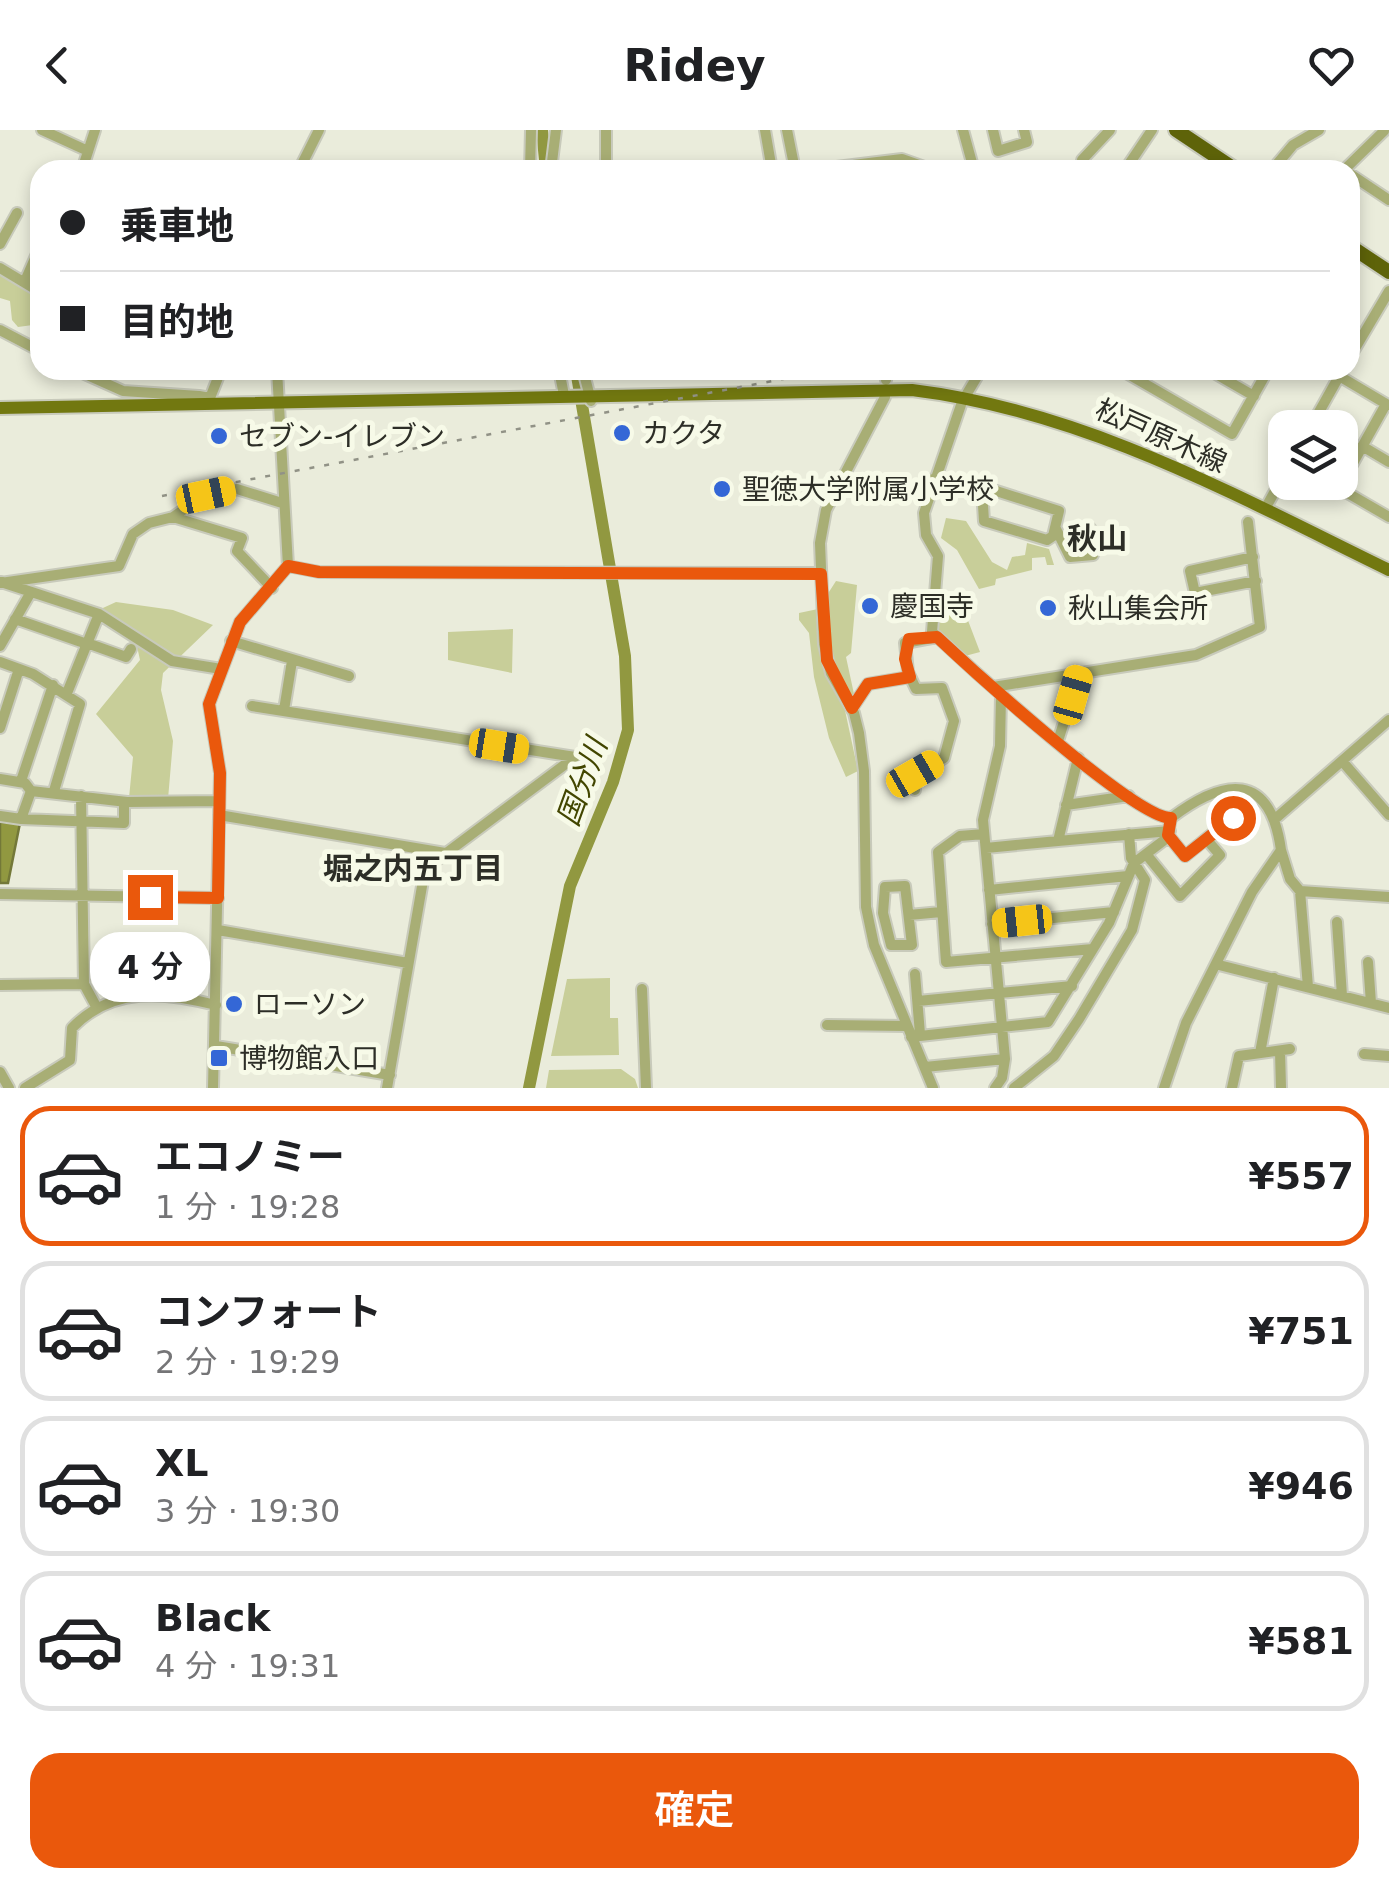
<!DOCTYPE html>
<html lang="ja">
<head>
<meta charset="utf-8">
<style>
	body { margin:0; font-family:"DejaVu Sans","Noto Sans JP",sans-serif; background:#f6f6f6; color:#202124; height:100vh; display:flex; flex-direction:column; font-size:38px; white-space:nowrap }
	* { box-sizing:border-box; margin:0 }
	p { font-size:32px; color:#757577 }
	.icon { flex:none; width:55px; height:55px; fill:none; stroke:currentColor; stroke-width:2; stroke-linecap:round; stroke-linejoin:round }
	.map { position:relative; height:958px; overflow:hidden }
	.sheet { display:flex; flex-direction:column; background:#fff; flex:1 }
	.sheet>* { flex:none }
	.hud { position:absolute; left:30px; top:30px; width:1330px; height:220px; border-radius:30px; box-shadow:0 5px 15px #0003; display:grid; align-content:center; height:220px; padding:0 30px; background:#fff }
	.tools { position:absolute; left:1268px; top:280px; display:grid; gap:20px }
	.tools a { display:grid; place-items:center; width:90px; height:90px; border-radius:20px; background:#fff; box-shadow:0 5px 15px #0003; font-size:50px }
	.end { position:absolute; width:45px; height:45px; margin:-22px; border:12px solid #ea580c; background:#fff; box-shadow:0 0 0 5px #fff }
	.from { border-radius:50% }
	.bubble { position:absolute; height:70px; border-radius:30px; background:#fff; box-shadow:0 5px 15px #0003; font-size:32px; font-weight:600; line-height:70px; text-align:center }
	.car { position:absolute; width:30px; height:60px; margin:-30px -15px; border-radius:12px; box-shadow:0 0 8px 2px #0007; background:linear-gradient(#f5c518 24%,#345 0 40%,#f5c518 0 76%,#345 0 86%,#f5c518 0) }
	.hud b { display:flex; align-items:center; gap:35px; height:95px; font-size:38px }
	.hud b+b { border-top:2px solid #e0e0e0 }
	.hud i { width:25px; height:25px; background:#202124 }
	ul { padding:18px 0 0; list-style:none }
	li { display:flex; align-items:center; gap:30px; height:140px; margin:0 20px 15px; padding:0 10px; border:5px solid #e0e0e0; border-radius:30px }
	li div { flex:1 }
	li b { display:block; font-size:38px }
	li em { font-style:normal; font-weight:600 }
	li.selected { border-color:#ea580c }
	li>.icon { width:90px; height:90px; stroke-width:1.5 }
	.cta { display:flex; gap:20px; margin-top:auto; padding:20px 30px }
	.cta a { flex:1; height:115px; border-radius:30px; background:#ea580c; color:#fff; font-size:40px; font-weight:600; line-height:115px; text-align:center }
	header { display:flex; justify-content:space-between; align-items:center; height:130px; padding:0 30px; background:#fff; font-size:45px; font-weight:600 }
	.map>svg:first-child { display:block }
	.green { fill:#c8ce99 }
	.water { fill:#919840; stroke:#737838; stroke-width:2.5 }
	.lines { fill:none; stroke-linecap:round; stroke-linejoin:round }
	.river { stroke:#919840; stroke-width:12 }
	.minor-casing { stroke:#c8cabb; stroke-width:14 }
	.major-casing { stroke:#c8cabb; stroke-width:16 }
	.highway-casing { stroke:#c8cabb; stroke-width:18 }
	.minor { stroke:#a8ae75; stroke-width:10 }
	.major { stroke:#727810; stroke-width:12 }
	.highway { stroke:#5e6309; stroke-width:14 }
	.rail { stroke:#919286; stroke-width:2.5; stroke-dasharray:5 10; stroke-linecap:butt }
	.route { stroke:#ea580c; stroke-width:12 }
	.poi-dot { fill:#3467d6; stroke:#f7fae8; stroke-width:4 }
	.labels { text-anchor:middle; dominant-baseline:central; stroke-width:10; stroke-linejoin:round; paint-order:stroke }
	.poi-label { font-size:28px; fill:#2d2e27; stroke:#f7fae8; text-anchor:start }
	.street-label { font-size:28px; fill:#2d2e27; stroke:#f7fae8 }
	.neighbourhood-label { font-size:30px; font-weight:bold; fill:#2d2e27; stroke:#f7fae8 }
	.water-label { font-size:30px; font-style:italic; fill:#424600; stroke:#f7fae8 }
</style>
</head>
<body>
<header><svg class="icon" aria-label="back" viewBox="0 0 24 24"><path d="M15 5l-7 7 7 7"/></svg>Ridey<svg class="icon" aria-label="heart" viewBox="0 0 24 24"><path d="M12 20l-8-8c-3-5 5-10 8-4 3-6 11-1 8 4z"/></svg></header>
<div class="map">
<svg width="1389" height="958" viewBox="0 0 1389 958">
	<rect width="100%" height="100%" fill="#eaecdb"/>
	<path class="green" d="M 0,141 L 40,163 L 40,194 L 18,197 L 12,190 L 10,171 L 0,168 Z
		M 946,388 L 966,391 L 992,432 L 1007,440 L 1012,427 L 1025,425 L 1027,413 L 1049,419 L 1054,435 L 1047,435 L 1045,427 L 1032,428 L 1032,440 L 996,449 L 995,455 L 979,459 L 957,420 L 941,408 Z
		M 836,451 L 857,455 L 851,523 L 846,527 L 854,564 L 843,571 L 858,641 L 846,647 L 829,608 L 814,547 L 809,503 L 799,490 L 799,483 L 818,479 Z
		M 939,468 L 964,480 L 980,522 L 965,526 L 935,501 Z
		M 116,472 L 173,480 L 213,495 L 163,543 L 161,560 L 173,611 L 168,669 L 129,668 L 133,627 L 96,584 L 140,530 L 135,507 L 100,493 L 92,483 Z
		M 513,499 L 512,543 L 448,530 L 448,502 Z
		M 610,848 L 610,888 L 618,888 L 619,925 L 551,926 L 567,849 Z
		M 621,939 L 635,949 L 638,958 L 546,958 L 549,940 Z"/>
	<path class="water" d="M 0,692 L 20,693 L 8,753 L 0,753 Z"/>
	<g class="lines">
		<path class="river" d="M 542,0 L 546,40
			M 529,958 L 570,756 L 613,652 L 628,600 L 625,526 L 576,240"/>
		<g class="minor-casing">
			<path id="minor" d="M 42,0 L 88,21
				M 765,0 L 772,40
				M 787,0 L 795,40
				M 963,0 L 974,40
				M 993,0 L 998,21 L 1027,12 L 1024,0
				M 82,40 L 95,0
				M 299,40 L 319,0
				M 530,40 L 531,0
				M 551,40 L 556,0
				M 606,40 L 606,0
				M 812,40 L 902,29 L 933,40
				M 1082,40 L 1082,30 L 1110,0
				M 1125,40 L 1152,0
				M 1272,40 L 1293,15 L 1319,0
				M 1344,40 L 1384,1
				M 1350,44 L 1389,70
				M 0,114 L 17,83
				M 0,138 L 40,162
				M 25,151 L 40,117
				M 0,200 L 40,221
				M 1350,227 L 1389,161
				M 76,240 L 123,261 L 199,266 L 210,268 L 210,274
				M 559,240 L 564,265
				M 583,240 L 591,271
				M 981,240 L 962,272 L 924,383 L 926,405 L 938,426 L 932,502 C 966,534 1135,689 1171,688 C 1224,648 1270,641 1281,720 L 1252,762 L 1186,893 L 1164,958
				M 1121,240 L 1232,304 L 1268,240
				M 1209,240 L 1254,266
				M 1329,240 L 1388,275
				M 886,250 L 887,240
				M 885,267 L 826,380 L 820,413 L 824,514 L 831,543 L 854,583 L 859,603 L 864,641 L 866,777 L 874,815 L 933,958
				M 210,268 L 221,240
				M 1386,274 L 1339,358 L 1389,387
				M 1310,298 L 1342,241
				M 1362,316 L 1389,332
				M 933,349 L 959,358 L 990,359 L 1059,381 L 1053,406 L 1047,410 L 984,391 L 982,359
				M 1265,379 L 1285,343
				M 173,387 L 242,408 L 237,421 L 272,458
				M 1056,399 L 1070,427 L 1093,425 L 1090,398
				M 1253,427 L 1190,441 L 1195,463 L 1256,451
				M 288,436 L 319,442 L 821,443
				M 1,452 L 99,484 L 172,531 L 221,539
				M 0,453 L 119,436 L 133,404 L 149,393 L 173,387 L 205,365 L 237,359 L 282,373
				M 15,489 L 87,514
				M 231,511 L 349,546
				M 87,513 L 126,527 L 131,519
				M 0,516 L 31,462
				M 0,532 L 33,544 L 80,574 L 54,661
				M 993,557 L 1196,525 L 1260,497 L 1248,392
				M 67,563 L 99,484
				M 252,576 L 575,627
				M 852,578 L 868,554 L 910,547
				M 284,580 L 292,531
				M 0,598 L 19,539
				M 1058,611 L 1079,544
				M 1078,628 L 1058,711 L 1170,701
				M 1342,631 L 1389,685
				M 0,649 L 25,653 L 31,661 L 127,672 L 219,671
				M 21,651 L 53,555
				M 915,660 L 915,645 L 944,628 L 954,591 L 942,558 L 916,559 L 908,542 L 905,513 L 937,507
				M 81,666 L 84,854 L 97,878
				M 1066,675 L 1129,666
				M 219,685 L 445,723
				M 0,686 L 21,689 L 31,661
				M 21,689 L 124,693 L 124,672
				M 1275,689 L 1389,590
				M 984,704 L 960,706 L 938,722 L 946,832 L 1093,819
				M 1168,705 L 1185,726 L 1233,687
				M 986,718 L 1058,711
				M 1281,720 L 1290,749 L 1300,761 L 1389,767
				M 1146,724 L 1180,766 L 1220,725 L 1207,710
				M 905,756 L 912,815 L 891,815 L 883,783 L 885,757 Z
				M 989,760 L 1128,746
				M 1300,761 L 1308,857
				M 0,764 L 218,768
				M 909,785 L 941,782
				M 1337,792 L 1342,866
				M 992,794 L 1114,782
				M 218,800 L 408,833
				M 1368,832 L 1371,873
				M 1219,835 L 1389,878
				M 915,844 L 920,904
				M 0,855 L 84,854
				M 642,859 L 646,958
				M 918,871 L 1072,856
				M 827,895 L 906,896
				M 911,907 L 1048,892 L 1109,793 L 1134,733 L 1167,708 L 1171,688
				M 216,916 L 390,945
				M 1280,921 L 1281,958
				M 1260,923 L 1274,848
				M 1364,924 L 1389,926
				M 925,937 L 1005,929
				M 0,942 L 9,958
				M 25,958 L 70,930 L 72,898 C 112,856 165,862 216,875
				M 213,958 L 220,643 L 209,574 L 240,492 L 288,436 L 277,240
				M 387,958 L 425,739 L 575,627
				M 995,958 L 1002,948 L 1005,929 L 983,690 L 1000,616 L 1001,565
				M 1014,958 L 1054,926 L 1079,889 L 1132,800 L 1145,750 L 1131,728 L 1129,704
				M 1232,958 L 1239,926 L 1290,919"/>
		</g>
		<g class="major-casing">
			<path id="major" d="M 0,278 L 912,260 C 1084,281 1235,365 1389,440"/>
		</g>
		<g class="highway-casing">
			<path id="highway" d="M 1176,0 L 1236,40
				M 1350,116 L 1389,142"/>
		</g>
		<use href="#minor" class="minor"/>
		<use href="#major" class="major"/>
		<use href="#highway" class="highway"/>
		<path class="rail" d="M 162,366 L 831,240"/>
	</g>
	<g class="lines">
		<path class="route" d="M 150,767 L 218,768 L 220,643 L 209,574 L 240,492 L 288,436 L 319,442 L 821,444 L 827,530 L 852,578 L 868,554 L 910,547 L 905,529 L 909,509 L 937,507 C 971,539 1135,688 1171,688 L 1168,705 L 1185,726 L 1233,688"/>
	</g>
	<g class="poi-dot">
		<circle cx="622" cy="303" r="10"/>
		<circle cx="219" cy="306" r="10"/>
		<circle cx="722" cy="359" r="10"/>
		<circle cx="870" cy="476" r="10"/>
		<circle cx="1048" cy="478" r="10"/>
		<circle cx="234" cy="874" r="10"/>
		<rect x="209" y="918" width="20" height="20" rx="5"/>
	</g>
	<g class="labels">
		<g class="poi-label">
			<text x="642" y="303">カクタ</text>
			<text x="239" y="306">セブン-イレブン</text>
			<text x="742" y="359">聖徳大学附属小学校</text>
			<text x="890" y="476">慶国寺</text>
			<text x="1068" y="478">秋山集会所</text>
			<text x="254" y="874">ローソン</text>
			<text x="239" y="928">博物館入口</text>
		</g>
		<g class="street-label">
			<text transform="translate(1161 306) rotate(24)">松戸原木線</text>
		</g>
		<g class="neighbourhood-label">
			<text x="1097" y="408">秋山</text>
			<text x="413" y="738">堀之内五丁目</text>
		</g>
		<g class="water-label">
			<text transform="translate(582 652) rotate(-70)">国分川</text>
		</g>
	</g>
</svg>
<div class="tools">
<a><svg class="icon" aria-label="layers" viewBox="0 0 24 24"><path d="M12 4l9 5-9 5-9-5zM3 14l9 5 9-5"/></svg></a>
</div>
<i class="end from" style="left:1233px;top:688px"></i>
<i class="end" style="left:150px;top:767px"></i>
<div class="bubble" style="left:90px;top:802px;width:120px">4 分</div>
<i class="car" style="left:206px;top:365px;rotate:78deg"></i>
<i class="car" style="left:1073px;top:565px;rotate:16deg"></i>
<i class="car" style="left:499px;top:616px;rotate:99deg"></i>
<i class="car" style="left:915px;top:644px;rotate:60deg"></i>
<i class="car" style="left:1022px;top:791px;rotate:264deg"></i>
<div class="hud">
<b><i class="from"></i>乗車地</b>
<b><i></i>目的地</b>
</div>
</div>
<section class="sheet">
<ul>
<li class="selected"><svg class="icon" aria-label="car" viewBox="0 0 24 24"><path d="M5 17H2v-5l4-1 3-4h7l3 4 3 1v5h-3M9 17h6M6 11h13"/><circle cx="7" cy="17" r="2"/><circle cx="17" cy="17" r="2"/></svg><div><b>エコノミー</b><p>1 分 · 19:28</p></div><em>¥557</em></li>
<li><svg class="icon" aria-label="car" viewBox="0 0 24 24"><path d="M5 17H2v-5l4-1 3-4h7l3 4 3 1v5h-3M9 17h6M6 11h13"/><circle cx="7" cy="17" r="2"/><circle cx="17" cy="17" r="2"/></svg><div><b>コンフォート</b><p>2 分 · 19:29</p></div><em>¥751</em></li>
<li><svg class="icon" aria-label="car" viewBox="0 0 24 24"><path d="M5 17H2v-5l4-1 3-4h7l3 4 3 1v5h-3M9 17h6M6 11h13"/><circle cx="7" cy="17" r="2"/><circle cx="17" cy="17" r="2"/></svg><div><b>XL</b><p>3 分 · 19:30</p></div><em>¥946</em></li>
<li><svg class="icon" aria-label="car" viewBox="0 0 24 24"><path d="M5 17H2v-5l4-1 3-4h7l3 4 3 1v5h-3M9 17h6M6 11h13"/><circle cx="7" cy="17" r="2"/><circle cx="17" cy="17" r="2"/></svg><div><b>Black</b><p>4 分 · 19:31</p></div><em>¥581</em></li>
</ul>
<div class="cta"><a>確定</a></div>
</section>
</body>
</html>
